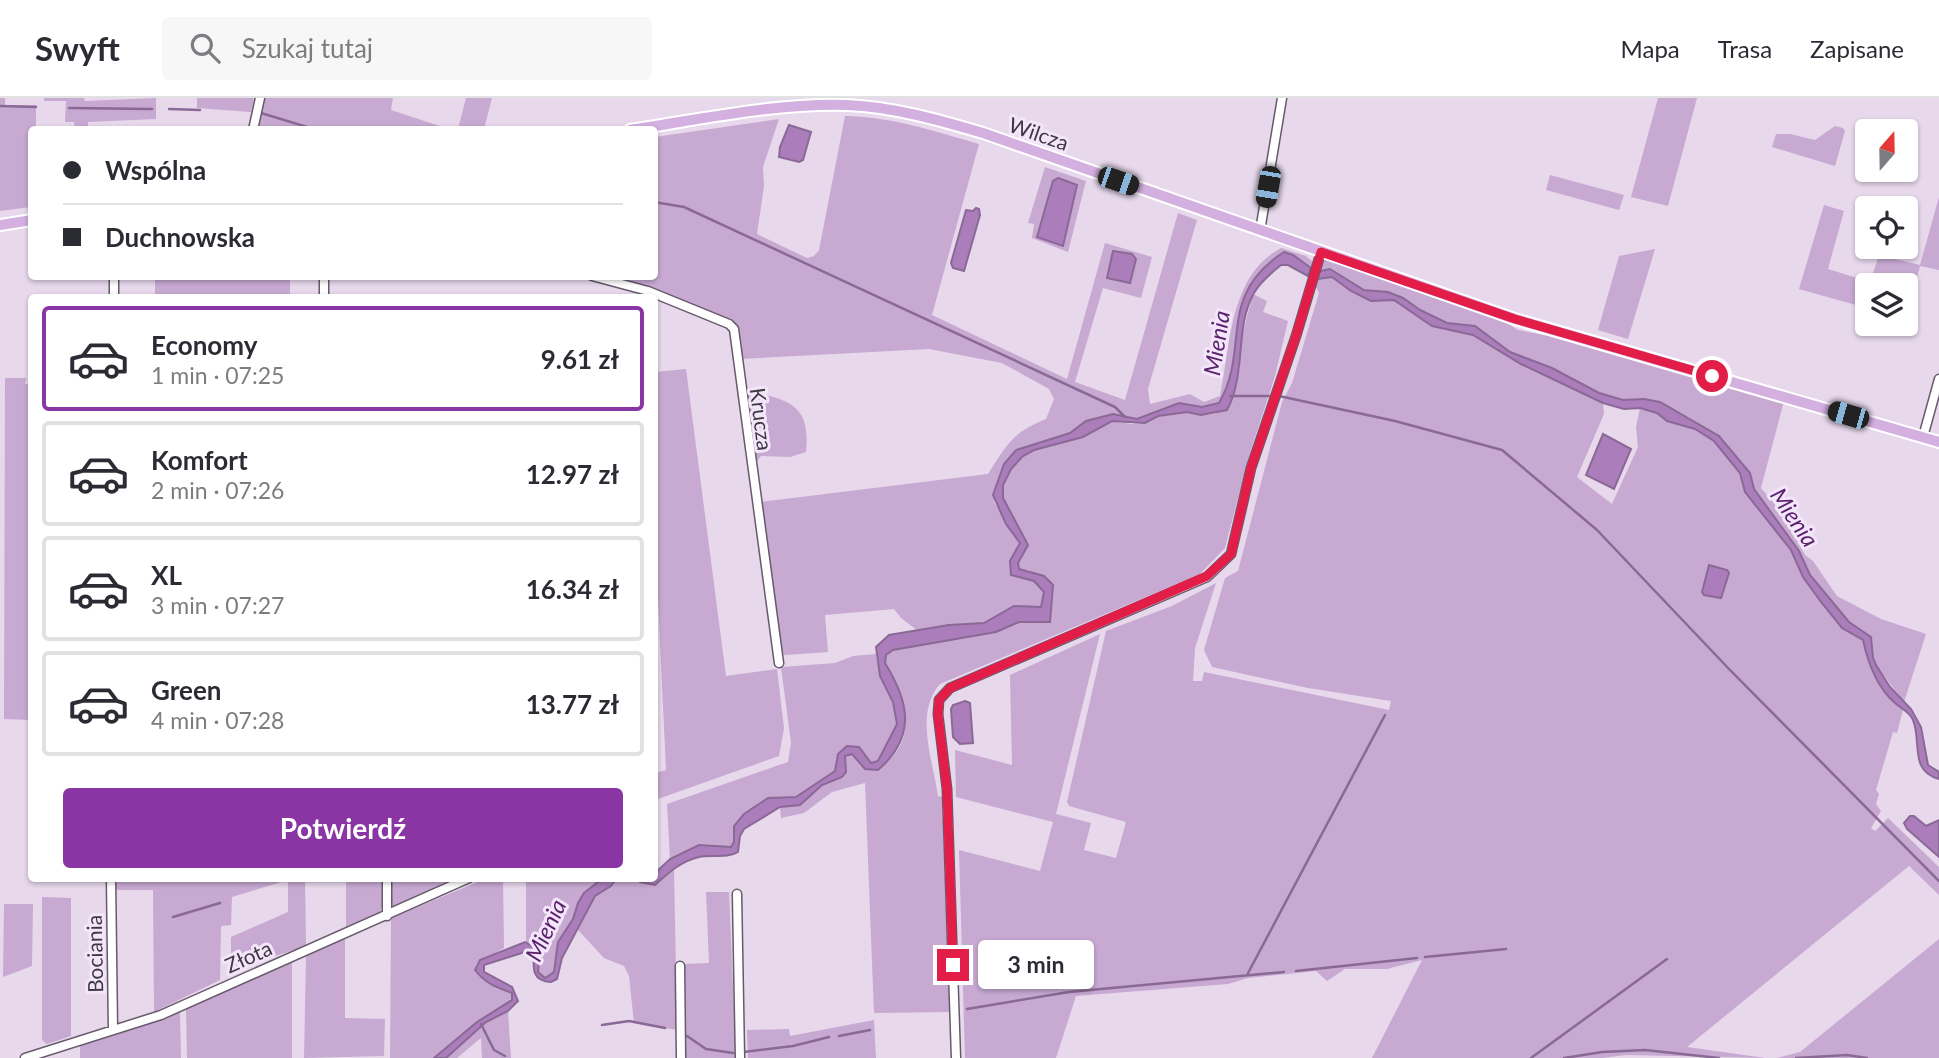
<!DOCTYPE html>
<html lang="pl">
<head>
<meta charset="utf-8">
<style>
	body { margin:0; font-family:Lato,sans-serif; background:#f7f7f7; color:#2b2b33; height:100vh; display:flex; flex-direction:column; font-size:26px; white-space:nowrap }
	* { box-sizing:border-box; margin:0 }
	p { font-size:23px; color:#7c7c81 }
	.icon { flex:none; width:38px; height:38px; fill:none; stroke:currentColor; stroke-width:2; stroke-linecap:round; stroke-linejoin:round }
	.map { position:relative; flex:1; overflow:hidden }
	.side { position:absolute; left:28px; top:196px; width:630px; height:588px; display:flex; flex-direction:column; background:#fff; border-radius:7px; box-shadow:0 2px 5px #0004 }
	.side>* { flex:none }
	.banner { position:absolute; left:28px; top:28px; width:630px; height:154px; border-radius:7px; box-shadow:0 2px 5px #0004; display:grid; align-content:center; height:154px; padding:0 35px; background:#fff }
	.needle { width:46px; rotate:20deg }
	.fabs { position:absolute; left:1855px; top:21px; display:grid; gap:14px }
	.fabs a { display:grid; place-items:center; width:63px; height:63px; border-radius:7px; background:#fff; box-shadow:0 2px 5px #0004; font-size:35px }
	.end { position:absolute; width:32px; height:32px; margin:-16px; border:9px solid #e11d48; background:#fff; box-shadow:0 0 0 4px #fff }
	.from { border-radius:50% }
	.bubble { position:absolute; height:49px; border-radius:7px; background:#fff; box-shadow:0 2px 5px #0004; font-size:23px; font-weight:700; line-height:49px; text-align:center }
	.car { position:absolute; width:21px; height:42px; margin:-21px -10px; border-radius:9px; box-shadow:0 0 5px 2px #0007; background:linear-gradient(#222 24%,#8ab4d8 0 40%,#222 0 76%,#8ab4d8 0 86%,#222 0) }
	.banner b { display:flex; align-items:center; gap:24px; height:66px; font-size:26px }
	.banner b+b { border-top:2px solid #e1e1e2 }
	.banner i { width:18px; height:18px; background:#2b2b33 }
	ul { padding:12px 0 0; list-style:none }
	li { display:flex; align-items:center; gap:21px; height:105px; margin:0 14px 10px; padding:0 21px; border:4px solid #e1e1e2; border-radius:7px }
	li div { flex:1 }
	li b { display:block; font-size:26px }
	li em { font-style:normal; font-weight:700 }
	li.on { border-color:#8935a3 }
	li>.icon { width:63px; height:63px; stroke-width:1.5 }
	.action { display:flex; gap:14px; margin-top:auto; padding:14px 35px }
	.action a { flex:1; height:80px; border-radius:7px; background:#8935a3; color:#fff; font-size:28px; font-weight:700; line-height:80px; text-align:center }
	header { display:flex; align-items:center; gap:42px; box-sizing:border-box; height:98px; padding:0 35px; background:#fff; border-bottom:2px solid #e1e1e2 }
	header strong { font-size:33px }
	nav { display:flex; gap:38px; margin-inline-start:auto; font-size:24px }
	.search { width:490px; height:63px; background:#f7f7f7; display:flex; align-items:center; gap:18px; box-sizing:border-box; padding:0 24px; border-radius:7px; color:#7c7c81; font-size:26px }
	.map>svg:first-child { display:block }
	.green { fill:#c7a9d2 }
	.water { fill:#ab7ebb; stroke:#8a6996; stroke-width:2 }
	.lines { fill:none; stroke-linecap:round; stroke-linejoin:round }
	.stream { stroke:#8a6996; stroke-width:2.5 }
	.minor-casing { stroke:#675a6b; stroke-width:11 }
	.major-casing { stroke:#fff; stroke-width:14 }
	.minor { stroke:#fff; stroke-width:8 }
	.major { stroke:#d4b0e0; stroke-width:10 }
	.route { stroke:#e11d48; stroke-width:9 }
	.labels { text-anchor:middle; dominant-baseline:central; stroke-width:6; stroke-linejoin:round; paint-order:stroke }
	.street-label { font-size:21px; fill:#3e3940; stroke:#f4e6fa }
	.water-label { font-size:23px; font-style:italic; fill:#5a216c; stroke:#f4e6fa }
</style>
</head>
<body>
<header>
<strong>Swyft</strong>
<div class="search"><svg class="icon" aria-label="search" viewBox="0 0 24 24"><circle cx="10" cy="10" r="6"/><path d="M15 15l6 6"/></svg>Szukaj tutaj</div>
<nav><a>Mapa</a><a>Trasa</a><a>Zapisane</a></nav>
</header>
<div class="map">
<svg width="1939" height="960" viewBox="0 0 1939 960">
	<rect width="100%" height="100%" fill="#e7d8ec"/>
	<path class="green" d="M 0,0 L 5,0 L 5,7 L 36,7 L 36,31 L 32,32 L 31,109 L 0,113 Z
		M 44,0 L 84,0 L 85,3 L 156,0 L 156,21 L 88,24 L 88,31 L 75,31 L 74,24 L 65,24 L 66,3 L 44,3 Z
		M 197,0 L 254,0 L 251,14 L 197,10 Z
		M 265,0 L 393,0 L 391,12 L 449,31 L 257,32 Z
		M 466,0 L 492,0 L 484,31 L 458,31 Z
		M 1658,0 L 1697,0 L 1668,108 L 1631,99 Z
		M 845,18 C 892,19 934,33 979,46 L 932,217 L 1067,281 L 1105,145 L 1152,159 L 1141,200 L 1103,190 L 1075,284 L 1125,302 L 1178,115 L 1197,122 L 1148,291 L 1150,306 L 1190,296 L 1204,304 L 1220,298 C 1231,246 1229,178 1281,150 L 1306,158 L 1313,164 L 1311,170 L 1293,157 L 1267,169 L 1256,181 L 1229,281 L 1220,305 L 1202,309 L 1179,305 L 1137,321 L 1113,316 L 1086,323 L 1070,335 L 1016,352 L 994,404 L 1020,445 L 1010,463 L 1011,477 L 1034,483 L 1044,494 L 1041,509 L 1014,508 L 984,525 L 949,527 L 918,533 L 901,520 L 894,511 L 825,517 L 828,554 L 785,557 L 779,553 L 759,404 L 988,376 C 1007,346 1012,335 1046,321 L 1054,301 L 1049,291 L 1002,265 L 929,251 L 740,261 L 735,225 L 610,179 L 654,178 L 655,39 L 779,21 L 763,69 L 764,88 L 757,136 L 807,160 L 814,158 L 819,152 Z
		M 1835,28 L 1843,30 L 1845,33 L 1835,68 L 1772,49 L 1776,36 L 1790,36 L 1815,42 Z
		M 1045,69 L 1086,83 L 1068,154 L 1032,140 L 1034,126 L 1028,125 Z
		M 1550,77 L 1624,97 L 1619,112 L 1546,92 Z
		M 1939,99 L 1939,172 L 1920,168 L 1906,220 L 1906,187 L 1867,187 L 1867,217 L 1862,215 L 1863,209 L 1799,191 L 1824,107 L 1844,113 L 1828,171 L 1870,184 L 1879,157 L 1920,167 Z
		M 1655,151 L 1628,241 L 1598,232 L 1619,158 Z
		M 1325,161 L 1498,220 L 1518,232 L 1559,240 L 1784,303 L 1761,390 L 1783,416 L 1805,457 L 1813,463 L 1837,498 L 1881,521 L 1926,536 L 1904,604 L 1876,567 L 1873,560 L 1871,539 L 1849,524 L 1810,477 L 1799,453 L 1754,390 L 1750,375 L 1718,338 L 1688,319 L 1644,301 L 1623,302 L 1599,295 L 1552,270 L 1510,254 L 1475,228 L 1447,225 L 1420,212 L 1403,200 L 1388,194 L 1364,192 L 1330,171 L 1320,173 Z
		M 155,179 L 290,179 L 290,199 L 155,199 Z
		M 1332,179 L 1351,193 L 1371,202 L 1394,202 L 1432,228 L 1473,237 L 1521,266 L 1603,305 L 1604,316 L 1577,379 L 1612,406 L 1638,349 L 1636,329 L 1640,310 L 1657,315 L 1667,323 L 1695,331 L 1714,343 L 1740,375 L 1745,394 L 1791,452 L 1803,479 L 1821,504 L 1842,530 L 1863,542 C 1869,570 1880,594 1903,612 L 1897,635 L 1893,634 L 1876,692 L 1879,696 L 1876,706 L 1881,713 L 1871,730 L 1875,733 L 1888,720 L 1939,769 L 1939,797 L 1909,768 L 1687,949 L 1766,960 L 1626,957 L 1602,960 L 1372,960 L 1422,862 L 1387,871 L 1345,871 L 1327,883 L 1316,873 L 1248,880 L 1228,886 L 1076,898 L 1056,960 L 965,960 L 959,752 L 1040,773 L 1053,724 L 956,699 L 955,652 L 1012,667 L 1010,577 L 1100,536 L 1056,716 L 1091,725 L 1084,752 L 1116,760 L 1126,724 L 1069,708 L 1067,704 L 1106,533 L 1172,508 L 1216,485 L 1195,550 L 1193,583 L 1202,583 L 1204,574 L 1389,612 L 1391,603 L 1308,590 L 1212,569 L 1204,552 L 1225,480 L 1238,473 L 1282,304 L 1292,285 L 1319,195 L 1315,187 L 1317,181 Z
		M 1253,196 L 1267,203 L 1263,214 L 1288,223 L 1275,278 L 1249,358 L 1225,450 L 1200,476 L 940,586 C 914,615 933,663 938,698 L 942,699 L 950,914 L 874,915 L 865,685 L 832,694 L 804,715 L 781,720 L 780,709 L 800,707 L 822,687 L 842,679 L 846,674 L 844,661 L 849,656 L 852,656 L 865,671 C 872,668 885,666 890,661 C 919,633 902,592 885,565 L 886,557 L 893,552 L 996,534 L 1019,524 L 1050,524 L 1053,487 L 1028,472 L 1019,472 L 1018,465 L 1028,447 L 1003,400 L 1003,387 L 1011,371 L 1023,358 L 1034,352 L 1083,339 L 1112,323 L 1131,326 L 1145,325 L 1157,318 L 1187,314 L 1201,317 L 1215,316 L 1237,288 L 1240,269 L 1240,245 Z
		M 686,271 L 726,578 L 777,571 L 784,630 L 779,658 L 655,702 L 655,675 L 666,672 L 654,414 L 655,274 Z
		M 5,280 L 26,280 L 25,286 L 31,286 L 31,622 L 4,621 Z
		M 762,296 C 797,304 810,315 806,354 L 790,359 L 761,358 L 754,367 L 744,297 Z
		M 876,556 C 878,581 897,600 897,624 C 896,636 884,652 878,663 L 871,665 L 859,649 L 838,656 L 835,673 L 796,699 L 768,700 L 731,749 L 699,747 L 670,761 L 667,706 L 788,664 L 791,645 L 781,569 L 835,565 L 853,558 Z
		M 674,770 L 677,932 L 634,925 L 629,878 L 624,868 L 604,860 L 578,832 L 595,797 L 610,788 L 616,781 L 638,781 L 640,784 L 655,787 Z
		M 116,781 L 305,781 L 306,848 L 236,871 L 231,869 L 231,839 L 288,814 L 288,782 L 232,799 L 231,827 L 221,828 L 220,882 L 154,914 L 153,792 L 116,792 Z
		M 346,781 L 384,781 L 384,800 L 380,815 L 346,830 Z
		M 391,781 L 460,781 L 391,810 Z
		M 485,781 L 503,781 L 504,850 L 476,866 L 488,886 L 512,895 L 512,902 L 477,924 L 434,960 L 390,960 L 391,820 Z
		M 526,781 L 602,781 L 584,795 L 578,805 L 573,821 L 558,844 L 554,874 L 546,880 L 538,874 L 541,859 L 526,844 Z
		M 706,794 L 729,794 L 736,960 L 685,960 L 683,866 L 709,865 Z
		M 42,799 L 71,800 L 71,938 L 47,946 L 42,942 Z
		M 4,806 L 33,806 L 32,868 L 3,879 Z
		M 345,840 L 345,920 L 385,921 L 384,958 L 304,960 L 306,858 Z
		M 1939,841 L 1939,960 L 1777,960 L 1800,954 Z
		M 292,864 L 292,960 L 187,960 L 186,910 Z
		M 180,913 L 181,960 L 80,960 L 80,946 L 154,924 Z
		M 508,913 L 511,960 L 482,960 L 481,940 L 457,960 L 446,960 L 486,924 Z
		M 874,922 L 876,960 L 748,960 L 747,932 L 789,931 L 790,938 Z"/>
	<path class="water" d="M 789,27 L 811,34 L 803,62 L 799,64 L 779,59 L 780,49 Z
		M 1058,80 L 1077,87 L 1063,148 L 1037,139 L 1053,83 Z
		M 976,110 L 979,111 L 980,117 L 964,173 L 953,170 L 951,165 L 966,112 L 973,113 Z
		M 1113,153 L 1132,156 L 1136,161 L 1130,185 L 1107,180 Z
		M 1284,154 L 1293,157 L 1311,170 L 1308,178 L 1288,167 L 1281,167 C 1271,175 1260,184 1254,195 C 1234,230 1247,275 1227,312 L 1201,317 L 1187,314 L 1158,318 L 1145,325 L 1112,323 L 1083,339 L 1034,352 L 1023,358 L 1011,371 L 1003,387 L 1003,400 L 1028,447 L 1018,465 L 1019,471 L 1044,478 L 1053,487 L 1050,524 L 1019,524 L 996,534 L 893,552 L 886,557 L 885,565 C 909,604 917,638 878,672 L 865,671 L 852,656 L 845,658 L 846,674 L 842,679 L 822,687 L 800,707 L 780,709 L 744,731 L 740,738 L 738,754 C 727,761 712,756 699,759 C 681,763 668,775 655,787 L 640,784 L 638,781 L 654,780 L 655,775 L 670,761 L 699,747 L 731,749 L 734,744 L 734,728 L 744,716 L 768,700 L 796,699 L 835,673 L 838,656 L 847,648 L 859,649 L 871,665 L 878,663 L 897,626 L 893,604 L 880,578 L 876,549 L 889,537 L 949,527 L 984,525 L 1014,508 L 1041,509 L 1044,494 L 1034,483 L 1011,477 L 1010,463 L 1020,445 L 1006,426 L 993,397 L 1004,366 L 1016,352 L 1070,335 L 1086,323 L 1113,316 L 1137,321 L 1179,305 L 1202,309 L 1219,305 C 1251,250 1215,199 1284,154 Z
		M 1330,171 L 1364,192 L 1388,194 L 1403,200 L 1420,212 L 1447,225 L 1475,228 L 1510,254 L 1552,270 L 1599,295 L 1623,302 L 1644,301 L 1660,304 L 1719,338 L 1750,375 L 1754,391 L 1799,453 L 1810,477 L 1849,524 L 1871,539 L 1873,560 L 1876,567 L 1890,589 L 1911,611 L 1921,629 L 1928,667 L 1939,674 L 1939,681 C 1909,673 1922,644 1913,622 C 1909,613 1901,611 1894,604 C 1876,588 1868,565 1863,542 L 1842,530 L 1821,504 L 1803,479 L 1791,452 L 1745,394 L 1740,375 L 1714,343 L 1695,331 L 1667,323 L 1657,315 L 1640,310 L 1624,311 L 1603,305 L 1521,266 L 1473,237 L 1432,228 L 1394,202 L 1371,203 L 1351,193 L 1332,179 L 1317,181 L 1320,173 Z
		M 1603,336 L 1631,351 L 1614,391 L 1586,377 Z
		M 1709,467 L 1727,472 L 1729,475 L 1721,500 L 1704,497 L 1702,494 Z
		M 965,603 L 970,605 L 973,645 L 960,646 L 953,639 L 951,611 L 953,607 Z
		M 1910,718 L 1914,718 L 1926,728 L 1939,722 L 1939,759 L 1907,731 L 1904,725 Z
		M 602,781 L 616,781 L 611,788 L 595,798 L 562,860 L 557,881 L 551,884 C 532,883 533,871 534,855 L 531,852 L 484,867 L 484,874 L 512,889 L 518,903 L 508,913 L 486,924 L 446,960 L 434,960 L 477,924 L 512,902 L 512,895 C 496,889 486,886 475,872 L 480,862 L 525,844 L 540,853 L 538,874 L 545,880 L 554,874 L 558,844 L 573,821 L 578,805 L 584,795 Z"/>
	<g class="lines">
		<path class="stream" d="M 0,8 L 36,9
			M 69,10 L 152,11
			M 169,11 L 200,12
			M 261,15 L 317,32
			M 654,104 L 684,109 L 1115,309 L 1125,319
			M 1230,298 L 1272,298
			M 1279,298 L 1395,323 L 1502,352 L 1597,432 L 1729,571 L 1939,783
			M 173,819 L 220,805
			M 1425,859 L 1506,851
			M 1296,873 L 1417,860
			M 1247,877 L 1385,617
			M 967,911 L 1069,894 L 1284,874
			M 481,926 L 494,952 L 505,958
			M 602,927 L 629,923 L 665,930
			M 687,938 L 706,951 L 733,955
			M 839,938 L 870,932
			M 744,954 L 793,948 L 829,939
			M 1531,960 L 1667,861
			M 1564,960 L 1602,954 L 1645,952 L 1719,960
			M 1796,960 L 1847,957 L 1867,960"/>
		<g class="minor-casing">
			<path id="minor" d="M 253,32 L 260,0
				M 1260,133 L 1282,0
				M 324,178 L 324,200
				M 592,178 L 648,193 L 729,226 L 734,231 L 779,565
				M 114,200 L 114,178
				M 1923,339 L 1939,281
				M 111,780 L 113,932
				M 737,796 L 740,960
				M 387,818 L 387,780
				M 680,868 L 681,960
				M 25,960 L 161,917 L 469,780
				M 956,960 L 947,691 L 938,616 L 939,602 L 950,590 L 1207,479 L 1231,456 L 1251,370 L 1296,238 L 1321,154"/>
		</g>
		<g class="major-casing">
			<path id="major" d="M 630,32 C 702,21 775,5 847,7 C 894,9 939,22 983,35 L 1515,221 L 1939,344
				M 0,127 L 32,122"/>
		</g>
		<use href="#minor" class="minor"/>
		<use href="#major" class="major"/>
	</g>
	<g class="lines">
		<path class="route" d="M 953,867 L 947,691 L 938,617 L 939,602 L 950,590 L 1207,478 L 1231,456 L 1251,370 L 1296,238 L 1321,154 L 1515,221 L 1712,278"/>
	</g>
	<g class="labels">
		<g class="street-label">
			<text transform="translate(1039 35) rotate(19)">Wilcza</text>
			<text transform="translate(762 321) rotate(83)">Krucza</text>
			<text transform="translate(94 856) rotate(-91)">Bociania</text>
			<text transform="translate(248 858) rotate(-24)">Złota</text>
		</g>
		<g class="water-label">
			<text transform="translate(1216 245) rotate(-81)">Mienia</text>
			<text transform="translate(1795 419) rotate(56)">Mienia</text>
			<text transform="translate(545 832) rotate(-65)">Mienia</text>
		</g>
	</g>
</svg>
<div class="fabs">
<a><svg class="needle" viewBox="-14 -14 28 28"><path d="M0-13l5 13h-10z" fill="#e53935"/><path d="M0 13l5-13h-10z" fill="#7c7c81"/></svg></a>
<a><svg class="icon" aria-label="locate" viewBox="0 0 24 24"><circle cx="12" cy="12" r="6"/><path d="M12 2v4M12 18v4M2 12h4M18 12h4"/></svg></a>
<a><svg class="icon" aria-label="layers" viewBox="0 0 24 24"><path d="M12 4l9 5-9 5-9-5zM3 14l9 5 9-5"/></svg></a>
</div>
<i class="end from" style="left:1712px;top:278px"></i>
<i class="end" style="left:953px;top:867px"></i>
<div class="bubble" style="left:978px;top:842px;width:116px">3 min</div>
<i class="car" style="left:1118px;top:83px;rotate:109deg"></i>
<i class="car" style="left:1268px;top:89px;rotate:190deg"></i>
<i class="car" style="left:1848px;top:317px;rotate:286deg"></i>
<div class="banner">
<b><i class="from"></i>Wspólna</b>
<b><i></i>Duchnowska</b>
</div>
<section class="side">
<ul>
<li class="on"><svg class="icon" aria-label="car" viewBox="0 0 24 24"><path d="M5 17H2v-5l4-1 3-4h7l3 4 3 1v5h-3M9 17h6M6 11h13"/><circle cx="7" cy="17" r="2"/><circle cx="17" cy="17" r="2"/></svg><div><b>Economy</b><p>1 min · 07:25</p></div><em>9.61 zł</em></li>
<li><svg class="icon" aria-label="car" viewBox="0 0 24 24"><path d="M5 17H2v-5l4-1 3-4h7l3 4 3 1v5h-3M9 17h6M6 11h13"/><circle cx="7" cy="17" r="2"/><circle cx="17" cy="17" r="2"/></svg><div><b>Komfort</b><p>2 min · 07:26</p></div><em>12.97 zł</em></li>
<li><svg class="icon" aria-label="car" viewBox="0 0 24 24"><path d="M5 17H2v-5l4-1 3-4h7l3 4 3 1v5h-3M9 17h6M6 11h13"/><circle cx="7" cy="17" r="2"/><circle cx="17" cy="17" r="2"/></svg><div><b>XL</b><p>3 min · 07:27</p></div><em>16.34 zł</em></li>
<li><svg class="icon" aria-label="car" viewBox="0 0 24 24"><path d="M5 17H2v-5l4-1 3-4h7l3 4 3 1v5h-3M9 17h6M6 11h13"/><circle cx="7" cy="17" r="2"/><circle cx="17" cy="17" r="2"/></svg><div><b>Green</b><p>4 min · 07:28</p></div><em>13.77 zł</em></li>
</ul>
<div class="action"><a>Potwierdź</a></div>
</section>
</div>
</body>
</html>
